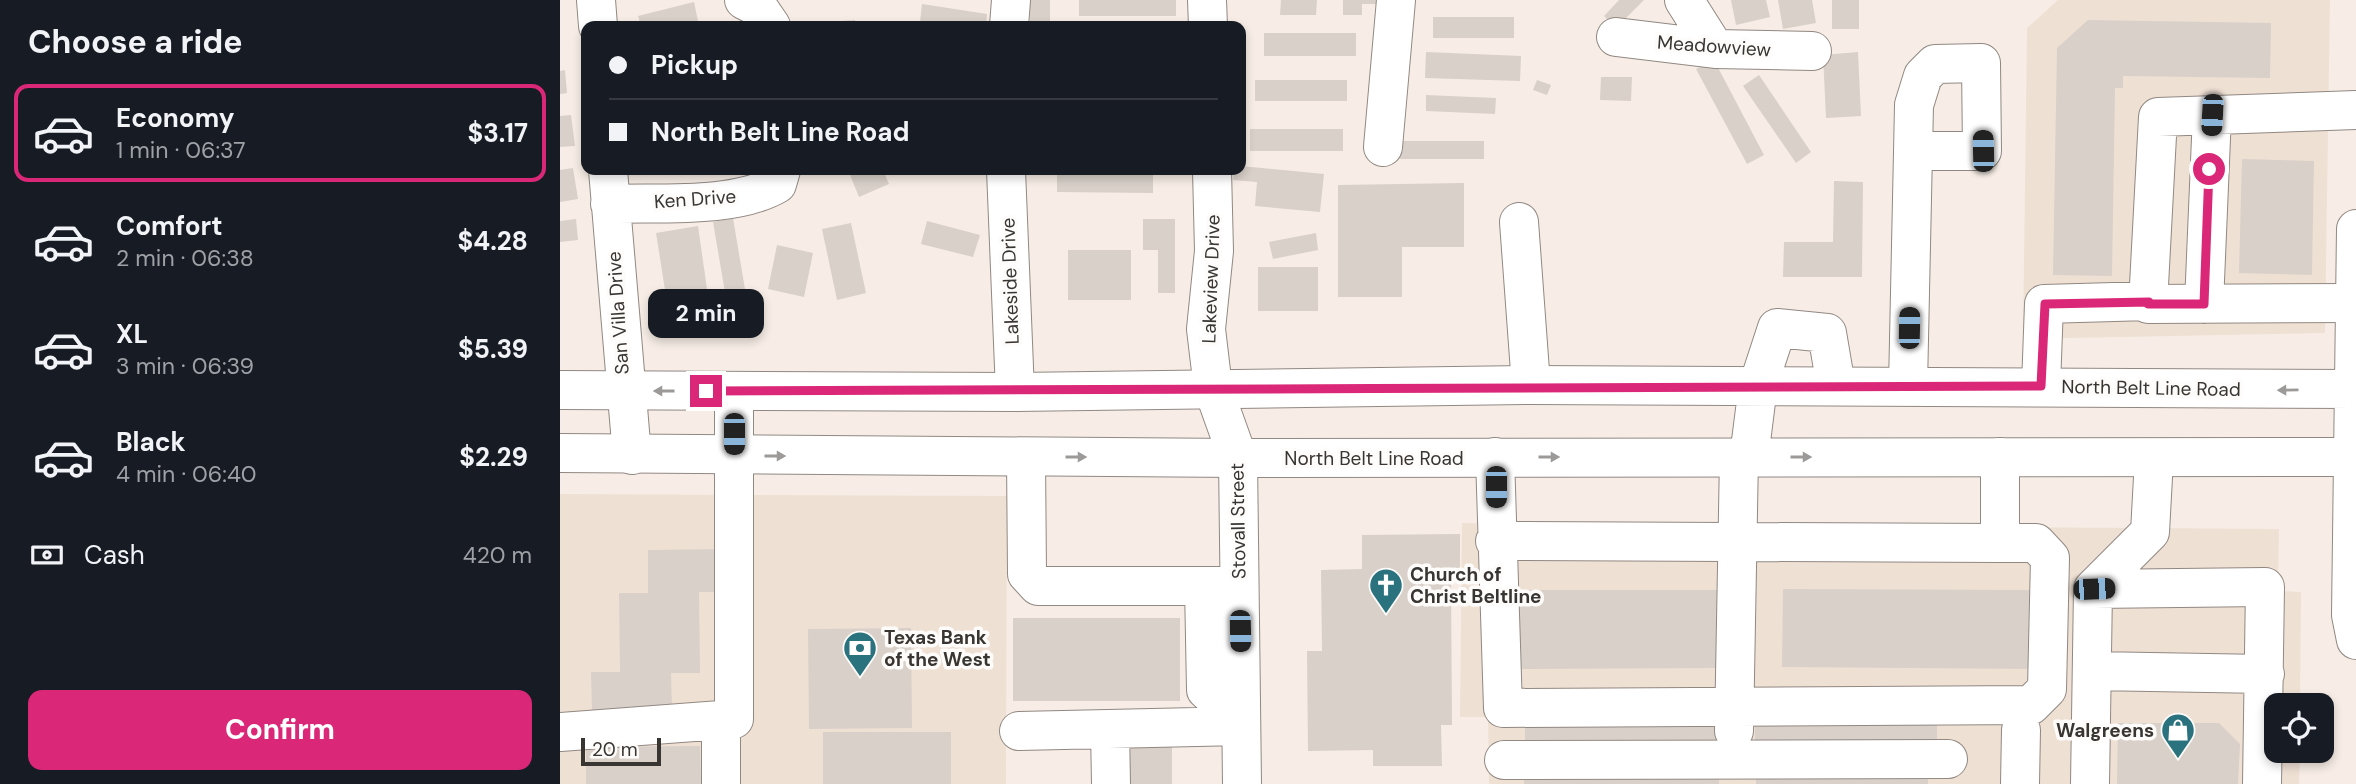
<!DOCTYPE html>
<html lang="en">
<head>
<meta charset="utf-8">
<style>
	body { margin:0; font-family:"DM Sans",sans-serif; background:#20242c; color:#f1f3f6; height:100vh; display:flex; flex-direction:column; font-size:26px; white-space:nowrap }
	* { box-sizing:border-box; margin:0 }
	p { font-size:23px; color:#9ea1a6 }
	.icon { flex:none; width:38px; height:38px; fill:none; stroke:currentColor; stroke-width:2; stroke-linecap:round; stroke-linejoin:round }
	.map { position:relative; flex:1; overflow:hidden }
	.details { display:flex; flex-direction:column; background:#171b24; width:560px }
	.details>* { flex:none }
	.top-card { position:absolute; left:21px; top:21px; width:665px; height:154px; border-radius:14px; box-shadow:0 4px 10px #0003; display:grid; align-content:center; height:154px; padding:0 28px; background:#171b24 }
	.buttons { position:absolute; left:1704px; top:693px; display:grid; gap:14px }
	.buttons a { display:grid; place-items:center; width:70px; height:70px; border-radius:14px; background:#171b24; box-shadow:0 4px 10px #0003; font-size:35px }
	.scale { position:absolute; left:21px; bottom:18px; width:80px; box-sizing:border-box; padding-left:7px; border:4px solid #383532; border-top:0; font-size:19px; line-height:24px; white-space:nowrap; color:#383532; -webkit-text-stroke:5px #fefcfa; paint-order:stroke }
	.end { position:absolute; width:32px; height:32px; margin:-16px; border:9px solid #db2777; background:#fff; box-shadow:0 0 0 4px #fff }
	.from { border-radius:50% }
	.bubble { position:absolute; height:49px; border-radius:14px; background:#171b24; box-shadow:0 4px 10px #0003; font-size:23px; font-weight:700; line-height:49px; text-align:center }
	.car { position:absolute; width:21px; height:42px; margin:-21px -10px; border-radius:9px; box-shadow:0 0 5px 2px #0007; background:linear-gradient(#222 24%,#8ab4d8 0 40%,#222 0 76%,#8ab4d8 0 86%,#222 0) }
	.top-card b { display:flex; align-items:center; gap:24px; height:66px; font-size:26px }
	.top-card b+b { border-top:2px solid #363941 }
	.top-card i { width:18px; height:18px; background:#f1f3f6 }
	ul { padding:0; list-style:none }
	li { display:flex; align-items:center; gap:21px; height:98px; margin:0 14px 10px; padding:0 14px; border:4px solid transparent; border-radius:14px }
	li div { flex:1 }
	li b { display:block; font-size:26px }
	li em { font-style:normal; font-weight:700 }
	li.on { border-color:#db2777 }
	li>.icon { width:63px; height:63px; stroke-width:1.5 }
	h2 { padding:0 28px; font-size:32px; line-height:84px }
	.pay { display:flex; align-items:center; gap:18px; height:77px; padding:0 28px; font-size:26px }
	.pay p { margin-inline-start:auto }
	.button { display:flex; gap:14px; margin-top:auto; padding:14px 28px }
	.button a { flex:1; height:80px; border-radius:14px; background:#db2777; color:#fff; font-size:28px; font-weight:700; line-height:80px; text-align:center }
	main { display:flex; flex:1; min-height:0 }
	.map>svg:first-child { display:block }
	.built { fill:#efe0d4 }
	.building { fill:#d9d0c9 }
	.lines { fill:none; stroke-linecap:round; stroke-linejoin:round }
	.minor-casing { stroke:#918882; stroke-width:40 }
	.major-casing { stroke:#918882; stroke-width:40 }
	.minor { stroke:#fff; stroke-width:38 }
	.major { stroke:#fff; stroke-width:38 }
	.oneway { fill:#9c9a98 }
	.route { stroke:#db2777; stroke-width:9 }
	.labels { text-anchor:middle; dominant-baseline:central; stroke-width:7; stroke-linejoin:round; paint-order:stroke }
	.street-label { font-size:19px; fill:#383532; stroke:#fefcfa }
	.poi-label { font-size:19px; font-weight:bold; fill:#383532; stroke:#fefcfa; text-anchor:start }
</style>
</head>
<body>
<main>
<section class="details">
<h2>Choose a ride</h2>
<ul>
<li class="on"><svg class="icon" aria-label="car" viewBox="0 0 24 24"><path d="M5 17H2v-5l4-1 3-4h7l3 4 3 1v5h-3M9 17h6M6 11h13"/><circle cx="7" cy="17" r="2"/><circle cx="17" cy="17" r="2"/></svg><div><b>Economy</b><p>1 min · 06:37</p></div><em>$3.17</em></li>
<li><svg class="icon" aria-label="car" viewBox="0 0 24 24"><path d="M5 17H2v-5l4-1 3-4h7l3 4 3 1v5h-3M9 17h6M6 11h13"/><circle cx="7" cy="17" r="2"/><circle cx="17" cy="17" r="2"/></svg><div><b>Comfort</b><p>2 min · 06:38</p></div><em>$4.28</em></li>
<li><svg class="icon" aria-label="car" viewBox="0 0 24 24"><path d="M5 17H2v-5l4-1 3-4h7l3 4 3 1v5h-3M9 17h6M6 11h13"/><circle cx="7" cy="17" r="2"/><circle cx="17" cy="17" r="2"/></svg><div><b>XL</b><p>3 min · 06:39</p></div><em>$5.39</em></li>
<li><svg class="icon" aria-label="car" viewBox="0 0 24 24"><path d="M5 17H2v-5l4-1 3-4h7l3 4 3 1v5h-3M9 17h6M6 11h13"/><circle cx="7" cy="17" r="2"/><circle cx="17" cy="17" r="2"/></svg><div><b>Black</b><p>4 min · 06:40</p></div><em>$2.29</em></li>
</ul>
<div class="pay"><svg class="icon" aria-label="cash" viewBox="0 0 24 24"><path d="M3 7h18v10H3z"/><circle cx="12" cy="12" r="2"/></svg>Cash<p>420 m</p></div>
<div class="button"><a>Confirm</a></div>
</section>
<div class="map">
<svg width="1796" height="784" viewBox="0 0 1796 784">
	<rect width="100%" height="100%" fill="#f7ede6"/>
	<path class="built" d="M 1498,0 L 1770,0 L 1765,333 L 1463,339 L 1467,28 Z
		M 0,494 L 447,496 L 446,784 L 0,784 Z
		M 902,523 L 1719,529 L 1718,591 L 1741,592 L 1740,705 L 1717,705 L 1717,751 L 1740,751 L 1739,784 L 929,784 L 928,717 L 900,717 Z"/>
	<path class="building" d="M 470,0 L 490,0 L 490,26 L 470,26 Z
		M 519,0 L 616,0 L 616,16 L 519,16 Z
		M 721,0 L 757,0 L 756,15 L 720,15 Z
		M 783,0 L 823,0 L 823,4 L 802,4 L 802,15 L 783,15 Z
		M 1059,0 L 1084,0 L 1056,28 L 1044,16 Z
		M 1171,0 L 1206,0 L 1210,17 L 1176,25 Z
		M 1218,0 L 1252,0 L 1256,23 L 1223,29 Z
		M 1272,0 L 1299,0 L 1299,29 L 1272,29 Z
		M 134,2 L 139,26 L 81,26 L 78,16 Z
		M 362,4 L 427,14 L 426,26 L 360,22 Z
		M 873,17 L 954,17 L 954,38 L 873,38 Z
		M 295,20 L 296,26 L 252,26 L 252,23 Z
		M 1528,20 L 1711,23 L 1710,78 L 1563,76 L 1563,88 L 1555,88 L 1552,276 L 1493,275 L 1497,48 Z
		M 704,33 L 796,33 L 796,56 L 704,56 Z
		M 866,52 L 961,56 L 960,81 L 865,78 Z
		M 1298,52 L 1301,116 L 1266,118 L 1263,55 Z
		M 1154,60 L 1204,155 L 1187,164 L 1136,69 Z
		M 5,70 L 7,93 L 0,94 L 0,71 Z
		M 1199,75 L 1251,152 L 1236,163 L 1183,86 Z
		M 1041,77 L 1072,77 L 1071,101 L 1040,100 Z
		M 695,80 L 787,80 L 787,101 L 695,101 Z
		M 977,80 L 991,85 L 987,95 L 973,90 Z
		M 866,95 L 936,98 L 935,114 L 866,111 Z
		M 11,115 L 15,146 L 0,147 L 0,116 Z
		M 690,129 L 783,129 L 783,151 L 690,151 Z
		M 835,141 L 924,141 L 924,159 L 835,159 Z
		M 1682,159 L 1754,161 L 1752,275 L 1679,273 Z
		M 681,166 L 764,174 L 760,212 L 695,206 L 697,182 L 673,180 L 674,170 L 681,170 Z
		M 13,168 L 18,199 L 0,202 L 0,170 Z
		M 288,170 L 323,170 L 329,184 L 299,197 Z
		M 497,170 L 593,170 L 593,193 L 497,192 Z
		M 1274,181 L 1303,182 L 1302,277 L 1223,277 L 1224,242 L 1273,242 Z
		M 904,183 L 904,247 L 842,247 L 842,297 L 778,297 L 778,185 Z
		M 173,218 L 187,301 L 167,304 L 153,222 Z
		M 16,219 L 18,240 L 0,242 L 0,221 Z
		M 583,219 L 615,219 L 615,293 L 598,293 L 598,250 L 583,250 Z
		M 367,221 L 420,235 L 413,257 L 361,244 Z
		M 291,223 L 306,293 L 277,300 L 262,229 Z
		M 138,226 L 147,289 L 106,296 L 96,233 Z
		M 756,233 L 758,250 L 713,259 L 709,242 Z
		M 217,245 L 253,253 L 244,297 L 208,289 Z
		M 508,250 L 571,250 L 571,300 L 508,300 Z
		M 698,267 L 758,267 L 758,311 L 698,311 Z
		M 900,534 L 900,579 L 891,579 L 892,725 L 881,725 L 882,766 L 813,766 L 813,750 L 748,751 L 747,651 L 762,651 L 761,570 L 802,569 L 802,535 Z
		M 168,549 L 168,592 L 139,592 L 140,673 L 111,673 L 112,711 L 32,712 L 31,672 L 60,672 L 59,593 L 88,593 L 88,550 Z
		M 1223,589 L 1478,590 L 1477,669 L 1222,667 Z
		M 956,590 L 1161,590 L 1162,668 L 956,669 Z
		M 453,618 L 620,618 L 620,701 L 453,701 Z
		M 351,628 L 352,728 L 249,729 L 248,629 Z
		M 1164,718 L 1164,749 L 965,751 L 965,719 Z
		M 1195,720 L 1377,720 L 1377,744 L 1195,744 Z
		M 1558,723 L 1659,723 L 1680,744 L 1678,784 L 1557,784 Z
		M 263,732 L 391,732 L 391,784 L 263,784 Z
		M 567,735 L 612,735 L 612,784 L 567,784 Z
		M 140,746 L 141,784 L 26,784 L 26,747 Z
		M 964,771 L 1159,771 L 1159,784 L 964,784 Z
		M 1196,771 L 1368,771 L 1368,784 L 1196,784 Z"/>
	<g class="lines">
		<g class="minor-casing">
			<path id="minor" d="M 36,0 L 38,26
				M 184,0 L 198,7 L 211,26
				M 647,0 L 648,26
				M 1124,0 L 1155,49
				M 449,26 L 451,0
				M 1056,37 L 1155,49 L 1252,51
				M 823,147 L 836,0
				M 48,170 L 72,455
				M 446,170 L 455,392
				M 652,170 L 654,251 L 646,329 L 653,388 L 678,458 L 682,784
				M 50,204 C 99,202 174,209 217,184 L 221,170
				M 959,222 L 971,385
				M 1794,303 L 1588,304 L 1598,117 L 1796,110
				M 1644,304 L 1652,115
				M 1198,386 L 1217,328 L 1267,333 L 1276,386
				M 1348,386 L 1354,105 L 1363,76 L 1375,64 L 1421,63 L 1422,151 L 1353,151
				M 1481,386 L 1484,304 L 1589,301
				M 466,457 L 467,574 L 478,586 L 679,586
				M 935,457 L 943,708 L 1471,705 L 1487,689 L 1490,558 L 1476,543 L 1440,543 L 1440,457
				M 935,541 L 1440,543
				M 644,586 L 646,690 L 656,699 L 681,699
				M 1533,589 L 1590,532 L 1594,459
				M 1533,671 L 1705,674
				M 550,729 L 551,784
				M 459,731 L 681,726
				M 1174,731 L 1179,457
				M 0,732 L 174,719 L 174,391
				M 944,760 L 1388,759
				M 161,784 L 161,720
				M 1460,784 L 1461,730
				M 1530,784 L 1533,589 L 1705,587 L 1702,784"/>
		</g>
		<g class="major-casing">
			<path id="major" d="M 1796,229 L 1791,615 L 1796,640
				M 0,390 L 455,392 L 971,385 L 1796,389
				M 0,453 L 678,458 L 1796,457
				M 1189,457 L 1198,386"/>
		</g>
		<use href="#minor" class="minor"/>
		<use href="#major" class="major"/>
	</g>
	<defs><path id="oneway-solid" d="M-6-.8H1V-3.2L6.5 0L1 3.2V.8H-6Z" transform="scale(1.75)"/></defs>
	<g class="oneway">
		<use href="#oneway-solid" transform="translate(1728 390) rotate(179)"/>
		<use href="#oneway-solid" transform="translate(104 391) rotate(-180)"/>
		<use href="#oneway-solid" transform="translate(215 456)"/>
		<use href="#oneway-solid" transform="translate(516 457)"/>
		<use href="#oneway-solid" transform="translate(989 457)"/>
		<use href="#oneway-solid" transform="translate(1241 457)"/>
	</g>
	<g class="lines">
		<path class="route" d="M 146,391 C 591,391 1036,386 1481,386 L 1485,304 L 1589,302 L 1588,304 L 1644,304 L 1649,169"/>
	</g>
	<defs>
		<g id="church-pin" transform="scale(1.75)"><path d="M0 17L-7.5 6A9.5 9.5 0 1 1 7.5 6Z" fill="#2a727d" stroke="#fefcfa"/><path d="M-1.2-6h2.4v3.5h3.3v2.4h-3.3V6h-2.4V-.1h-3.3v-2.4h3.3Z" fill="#fff"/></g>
		<g id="bank-pin" transform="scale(1.75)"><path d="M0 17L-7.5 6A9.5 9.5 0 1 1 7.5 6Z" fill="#2a727d" stroke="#fefcfa"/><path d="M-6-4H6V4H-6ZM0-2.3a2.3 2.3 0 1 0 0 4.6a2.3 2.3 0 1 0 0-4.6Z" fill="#fff"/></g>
		<g id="shop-pin" transform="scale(1.75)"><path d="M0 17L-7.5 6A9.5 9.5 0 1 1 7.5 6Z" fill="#2a727d" stroke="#fefcfa"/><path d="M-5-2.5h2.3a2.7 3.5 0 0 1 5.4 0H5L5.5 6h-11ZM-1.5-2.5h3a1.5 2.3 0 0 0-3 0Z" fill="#fff"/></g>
	</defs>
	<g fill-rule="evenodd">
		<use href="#church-pin" x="826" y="585"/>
		<use href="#bank-pin" x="300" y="648"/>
		<use href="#shop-pin" x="1618" y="730"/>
	</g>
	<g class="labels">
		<g class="street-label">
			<text transform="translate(1154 46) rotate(4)">Meadowview</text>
			<text transform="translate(135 199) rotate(-4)">Ken Drive</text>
			<text transform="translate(651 279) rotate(-88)">Lakeview Drive</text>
			<text transform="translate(450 281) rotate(-92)">Lakeside Drive</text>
			<text transform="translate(58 313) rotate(-94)">San Villa Drive</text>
			<text transform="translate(1591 388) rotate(1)">North Belt Line Road</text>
			<text x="814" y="458">North Belt Line Road</text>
			<text transform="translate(678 521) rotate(-91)">Stovall Street</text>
		</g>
		<g class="poi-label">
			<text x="850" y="574">Church of<tspan x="850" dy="22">Christ Beltline</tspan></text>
			<text x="324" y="637">Texas Bank<tspan x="324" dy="22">of the West</tspan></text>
			<text x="1594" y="730" text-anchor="end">Walgreens</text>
		</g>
	</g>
</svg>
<div class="buttons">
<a><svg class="icon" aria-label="locate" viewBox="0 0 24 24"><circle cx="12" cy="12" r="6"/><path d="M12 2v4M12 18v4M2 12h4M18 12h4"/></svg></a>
</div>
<div class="scale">20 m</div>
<i class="end from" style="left:1649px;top:169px"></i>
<i class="end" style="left:146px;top:391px"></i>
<div class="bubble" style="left:88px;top:289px;width:116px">2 min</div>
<i class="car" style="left:1652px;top:115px;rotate:183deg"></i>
<i class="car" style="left:1423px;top:151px;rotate:359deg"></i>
<i class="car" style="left:1349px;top:328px;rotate:1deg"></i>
<i class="car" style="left:174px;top:434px;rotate:180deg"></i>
<i class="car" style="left:936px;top:487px;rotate:180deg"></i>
<i class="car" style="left:1534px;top:589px;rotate:88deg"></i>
<i class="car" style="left:680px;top:631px;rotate:179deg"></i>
<div class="top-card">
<b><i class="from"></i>Pickup</b>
<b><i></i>North Belt Line Road</b>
</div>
</div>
</main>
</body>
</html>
